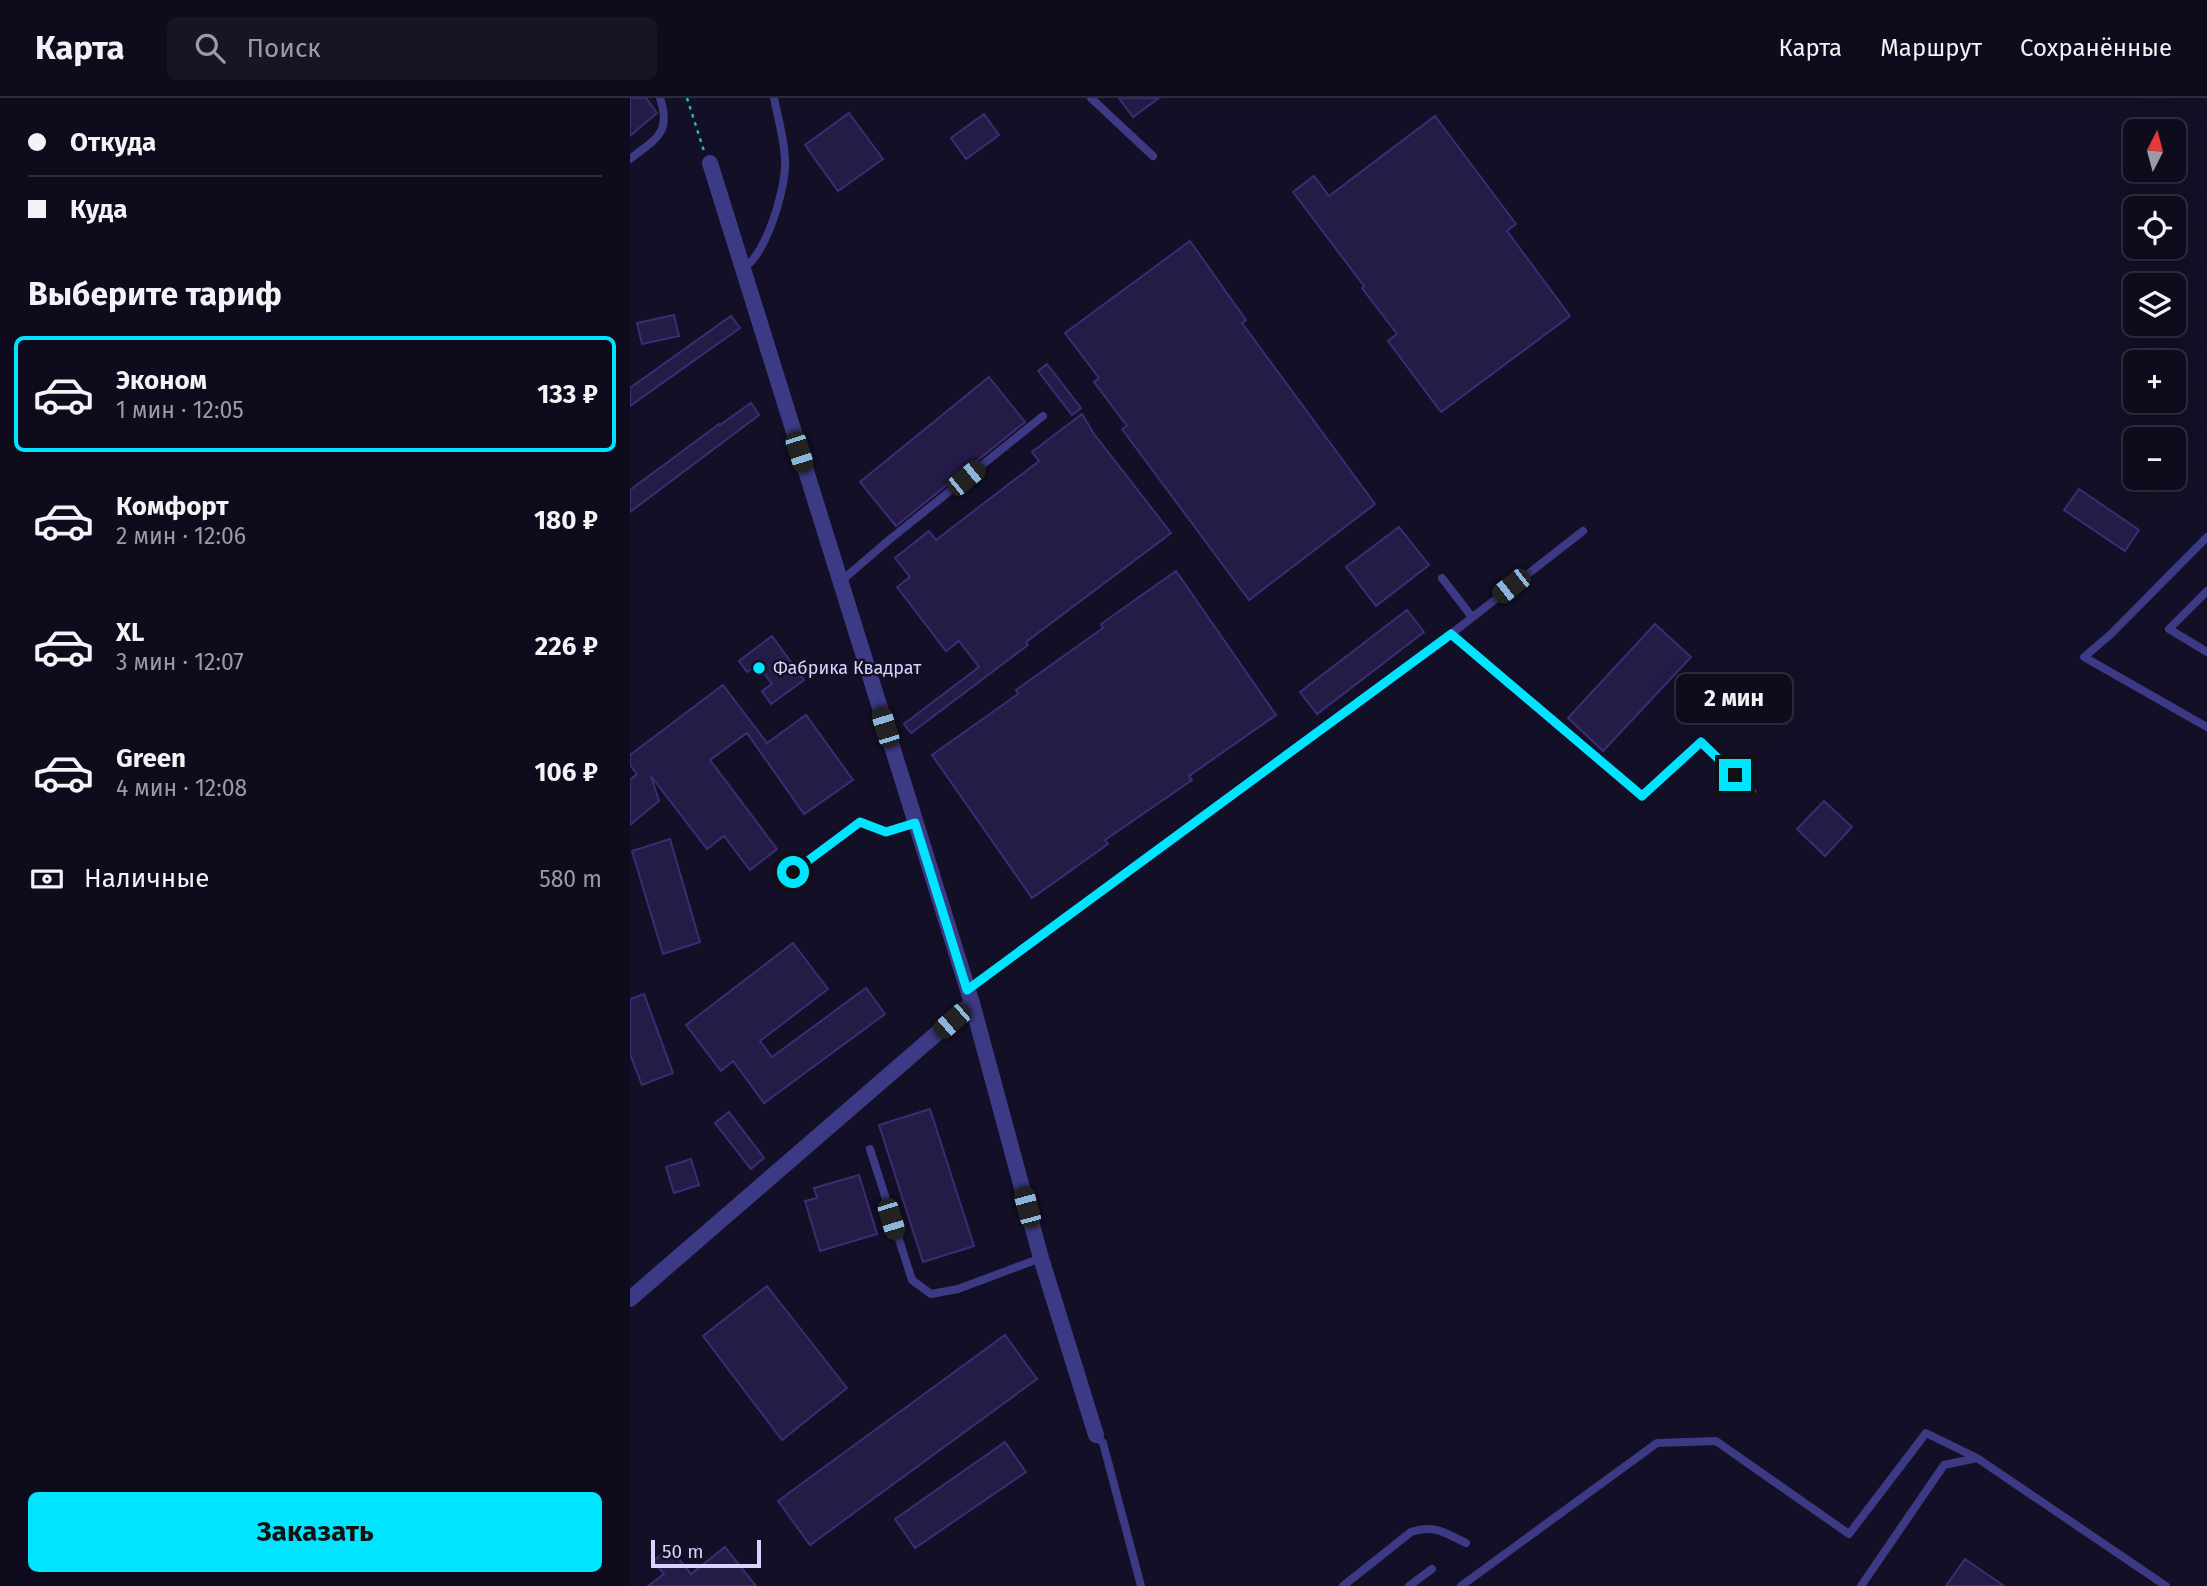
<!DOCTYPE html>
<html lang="ru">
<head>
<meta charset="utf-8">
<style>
	body { margin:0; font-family:"Fira Sans",sans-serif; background:#171425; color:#f1f3f6; height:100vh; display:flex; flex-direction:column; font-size:26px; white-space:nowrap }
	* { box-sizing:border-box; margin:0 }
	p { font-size:23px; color:#9b9ba3 }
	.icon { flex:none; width:38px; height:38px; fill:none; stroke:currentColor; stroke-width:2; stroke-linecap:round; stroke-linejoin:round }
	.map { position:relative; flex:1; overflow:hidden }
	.panel { display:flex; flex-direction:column; background:#0e0b1c; width:630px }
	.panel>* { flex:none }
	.guide { display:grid; align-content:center; height:154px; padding:0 28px; background:#0e0b1c }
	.needle { width:46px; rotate:6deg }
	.buttons { position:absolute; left:1493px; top:21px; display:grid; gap:14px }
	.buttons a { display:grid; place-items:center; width:63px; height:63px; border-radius:10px; background:#0e0b1c; box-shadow:0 7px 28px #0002,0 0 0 2px #2e2b3b; font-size:35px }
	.scale { position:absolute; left:21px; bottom:18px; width:110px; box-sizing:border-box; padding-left:7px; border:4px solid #d9d4ff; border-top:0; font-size:19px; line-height:24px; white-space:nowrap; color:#d9d4ff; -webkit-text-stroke:5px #130f26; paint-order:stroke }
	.end { position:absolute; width:32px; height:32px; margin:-16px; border:9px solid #00e5ff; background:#111; box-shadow:0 0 0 4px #111 }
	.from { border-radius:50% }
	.bubble { position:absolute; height:49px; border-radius:10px; background:#0e0b1c; box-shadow:0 7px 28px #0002,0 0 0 2px #2e2b3b; font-size:23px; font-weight:700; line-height:49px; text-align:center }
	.car { position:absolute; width:21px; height:42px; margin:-21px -10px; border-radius:9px; box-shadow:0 0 5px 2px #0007; background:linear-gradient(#222 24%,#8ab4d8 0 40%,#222 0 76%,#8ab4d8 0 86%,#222 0) }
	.guide b { display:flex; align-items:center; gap:24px; height:66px; font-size:26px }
	.guide b+b { border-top:2px solid #2e2b3b }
	.guide i { width:18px; height:18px; background:#f1f3f6 }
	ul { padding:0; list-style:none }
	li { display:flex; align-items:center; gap:21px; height:116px; margin:0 14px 10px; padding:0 14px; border:4px solid transparent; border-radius:10px }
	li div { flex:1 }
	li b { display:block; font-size:26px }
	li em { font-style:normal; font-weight:700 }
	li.on { border-color:#00e5ff }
	li>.icon { width:63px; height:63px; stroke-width:1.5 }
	h2 { padding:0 28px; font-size:32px; line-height:84px }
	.pay { display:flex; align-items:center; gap:18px; height:77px; padding:0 28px; font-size:26px }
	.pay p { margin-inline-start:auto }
	.cta { display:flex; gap:14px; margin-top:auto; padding:14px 28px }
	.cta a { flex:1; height:80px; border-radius:10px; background:#00e5ff; color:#111; font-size:28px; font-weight:700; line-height:80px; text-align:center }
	header { display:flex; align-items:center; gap:42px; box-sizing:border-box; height:98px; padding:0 35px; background:#0e0b1c; border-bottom:2px solid #2e2b3b }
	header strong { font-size:33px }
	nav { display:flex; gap:38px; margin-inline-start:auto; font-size:24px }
	.search { width:490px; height:63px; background:#171425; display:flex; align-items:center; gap:18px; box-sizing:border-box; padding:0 24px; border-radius:10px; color:#9b9ba3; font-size:26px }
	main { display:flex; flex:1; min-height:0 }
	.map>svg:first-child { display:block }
	.building { fill:#241b47; stroke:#3b2d73; stroke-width:2 }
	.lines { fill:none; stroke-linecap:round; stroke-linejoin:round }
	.path { stroke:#2fb8b0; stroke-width:2.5; stroke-dasharray:3.5 5; stroke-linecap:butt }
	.service { stroke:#3d3a85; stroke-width:8 }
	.minor { stroke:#3d3a85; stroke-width:16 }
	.route { stroke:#00e5ff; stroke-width:9 }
	.poi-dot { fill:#00e5ff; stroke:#130f26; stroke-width:2.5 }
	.labels { text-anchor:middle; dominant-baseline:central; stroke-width:5; stroke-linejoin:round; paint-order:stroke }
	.poi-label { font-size:18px; fill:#d9d4ff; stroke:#130f26; text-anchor:start }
</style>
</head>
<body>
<header>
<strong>Карта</strong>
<div class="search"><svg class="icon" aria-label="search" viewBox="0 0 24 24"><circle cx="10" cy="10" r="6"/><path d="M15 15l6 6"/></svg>Поиск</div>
<nav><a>Карта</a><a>Маршрут</a><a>Сохранённые</a></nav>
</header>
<main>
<section class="panel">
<div class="guide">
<b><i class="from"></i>Откуда</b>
<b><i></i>Куда</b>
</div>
<h2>Выберите тариф</h2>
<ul>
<li class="on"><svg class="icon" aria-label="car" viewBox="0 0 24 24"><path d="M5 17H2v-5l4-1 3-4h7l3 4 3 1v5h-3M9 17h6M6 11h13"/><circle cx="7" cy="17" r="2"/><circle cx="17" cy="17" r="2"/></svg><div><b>Эконом</b><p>1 мин · 12:05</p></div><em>133 ₽</em></li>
<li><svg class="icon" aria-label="car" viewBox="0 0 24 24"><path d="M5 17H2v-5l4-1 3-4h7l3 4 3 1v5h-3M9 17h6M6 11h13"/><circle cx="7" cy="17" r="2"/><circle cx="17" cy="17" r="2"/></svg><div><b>Комфорт</b><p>2 мин · 12:06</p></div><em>180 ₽</em></li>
<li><svg class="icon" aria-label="car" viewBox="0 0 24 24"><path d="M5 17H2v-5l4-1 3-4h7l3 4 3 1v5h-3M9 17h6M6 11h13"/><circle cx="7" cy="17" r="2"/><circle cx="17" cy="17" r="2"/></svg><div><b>XL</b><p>3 мин · 12:07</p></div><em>226 ₽</em></li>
<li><svg class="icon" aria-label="car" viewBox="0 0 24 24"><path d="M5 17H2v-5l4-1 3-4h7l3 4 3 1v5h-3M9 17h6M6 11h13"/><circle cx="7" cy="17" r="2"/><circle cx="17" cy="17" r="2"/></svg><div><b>Green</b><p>4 мин · 12:08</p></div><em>106 ₽</em></li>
</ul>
<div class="pay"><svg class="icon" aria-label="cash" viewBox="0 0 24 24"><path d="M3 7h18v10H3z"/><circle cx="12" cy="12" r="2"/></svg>Наличные<p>580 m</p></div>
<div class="cta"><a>Заказать</a></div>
</section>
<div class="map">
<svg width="1577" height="1488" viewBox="0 0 1577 1488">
	<rect width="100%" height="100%" fill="#130f26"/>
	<path class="building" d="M 0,0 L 16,0 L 27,15 L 0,38 Z
		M 489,0 L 529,0 L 503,19 Z
		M 219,15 L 253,61 L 208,93 L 175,47 Z
		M 354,16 L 369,37 L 336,61 L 321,40 Z
		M 805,18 L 886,126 L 877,133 L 940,218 L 811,314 L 758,243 L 767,236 L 732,190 L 734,188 L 663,94 L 684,78 L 699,98 Z
		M 560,143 L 616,222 L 612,225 L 745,406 L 619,502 L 492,331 L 497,328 L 464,284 L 469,280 L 435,235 Z
		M 44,217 L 49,238 L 12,246 L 7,225 Z
		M 101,218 L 110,230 L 0,308 L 0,290 Z
		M 417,266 L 451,310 L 442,317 L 408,273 Z
		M 359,279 L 395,324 L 266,428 L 230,384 Z
		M 121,305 L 129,317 L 0,414 L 0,392 L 89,326 L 90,327 Z
		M 452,316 L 464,336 L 541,435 L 396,544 L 398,547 L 281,635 L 274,626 L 349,569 L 329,543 L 316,553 L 267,489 L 280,479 L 265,460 L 299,433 L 306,442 L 409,363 L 402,354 Z
		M 1449,391 L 1509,432 L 1495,453 L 1434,412 Z
		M 769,429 L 799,467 L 746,508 L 716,469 Z
		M 546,473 L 646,617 L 559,678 L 562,682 L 475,742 L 478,746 L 402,800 L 302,657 L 388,596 L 386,592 L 473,530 L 471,526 Z
		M 777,512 L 794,534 L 687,616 L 670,594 Z
		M 1025,526 L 1061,559 L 973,653 L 938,620 Z
		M 142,538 L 174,582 L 141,606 L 132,593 L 142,586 L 128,567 L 117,574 L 109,563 Z
		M 93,587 L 137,645 L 176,617 L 223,682 L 174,716 L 117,635 L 80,662 L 147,751 L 120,772 L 94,738 L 77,751 L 21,678 L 29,703 L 0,727 L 0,682 L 7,676 L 0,667 L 0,657 Z
		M 1194,703 L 1222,729 L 1195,758 L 1167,731 Z
		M 40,741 L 70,844 L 33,856 L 2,753 Z
		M 163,845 L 198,891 L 130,943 L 142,959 L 236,890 L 255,916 L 134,1005 L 103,963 L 91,973 L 56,927 Z
		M 14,896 L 43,975 L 12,987 L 0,956 L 0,901 Z
		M 300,1011 L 344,1148 L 293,1164 L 249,1027 Z
		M 99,1014 L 134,1060 L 121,1071 L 85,1025 Z
		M 61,1061 L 69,1087 L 44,1095 L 36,1069 Z
		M 229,1077 L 247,1136 L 190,1153 L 175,1103 L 187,1100 L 184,1090 Z
		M 137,1188 L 217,1290 L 152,1342 L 73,1238 Z
		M 375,1237 L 407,1281 L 180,1447 L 148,1403 Z
		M 375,1344 L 396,1374 L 285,1450 L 265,1421 Z
		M 95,1449 L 126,1488 L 18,1488 L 34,1476 L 23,1463 L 40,1450 L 61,1476 Z
		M 1335,1461 L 1374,1488 L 1316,1488 Z"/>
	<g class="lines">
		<path class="path" d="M 57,0 L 74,53"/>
		<path class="service" d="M 461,0 L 523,58
			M 0,61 C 25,41 42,36 30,0
			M 112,171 C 136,158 156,91 155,64 C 155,43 148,21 144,0
			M 1577,439 L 1480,537 L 1454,559 L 1577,629
			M 812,480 L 842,519
			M 210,484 L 259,442 L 413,318
			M 1577,493 L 1539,531 L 1577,554
			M 821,536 L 1012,698 L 1071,644 L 1122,693
			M 163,773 L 230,724 L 256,734 L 286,725
			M 337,892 L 821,536 L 953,433
			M 240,1051 L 282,1182 L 301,1196 L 328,1191 L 411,1160
			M 466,1337 L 473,1345 L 511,1488
			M 713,1488 L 781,1434 C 804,1426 815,1435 836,1445
			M 779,1488 L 802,1471
			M 831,1488 L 1027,1345 L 1086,1343 L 1219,1436 L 1296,1335 L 1347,1360
			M 1231,1488 L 1314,1367 L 1347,1360 L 1536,1488"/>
		<path class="minor" d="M 80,65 L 342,905 L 411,1160 L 466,1337
			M 0,1201 L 342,905"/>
	</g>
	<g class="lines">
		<path class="route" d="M 163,774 L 230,724 L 256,734 L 285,725 L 337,892 L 821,536 L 1012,698 L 1071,644 L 1105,677"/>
	</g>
	<circle class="poi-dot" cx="129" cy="570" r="7"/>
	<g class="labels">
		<g class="poi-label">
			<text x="143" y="570">Фабрика Квадрат</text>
		</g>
	</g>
</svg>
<div class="buttons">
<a><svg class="needle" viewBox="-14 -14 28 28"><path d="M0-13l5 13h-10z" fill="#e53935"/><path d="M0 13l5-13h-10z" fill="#9b9ba3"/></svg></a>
<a><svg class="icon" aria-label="locate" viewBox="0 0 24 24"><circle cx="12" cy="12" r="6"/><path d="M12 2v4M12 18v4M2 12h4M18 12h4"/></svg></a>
<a><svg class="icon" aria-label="layers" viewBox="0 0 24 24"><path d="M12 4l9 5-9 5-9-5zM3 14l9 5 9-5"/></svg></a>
<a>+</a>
<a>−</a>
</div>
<div class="scale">50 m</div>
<i class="end from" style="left:163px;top:774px"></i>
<i class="end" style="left:1105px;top:677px"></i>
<div class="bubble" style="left:1046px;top:576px;width:116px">2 мин</div>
<i class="car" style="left:169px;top:354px;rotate:162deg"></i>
<i class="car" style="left:336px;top:380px;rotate:51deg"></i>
<i class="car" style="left:881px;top:488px;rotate:232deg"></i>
<i class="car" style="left:255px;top:629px;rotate:343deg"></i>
<i class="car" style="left:322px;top:923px;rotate:229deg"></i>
<i class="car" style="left:397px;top:1109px;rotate:345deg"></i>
<i class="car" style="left:261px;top:1121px;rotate:163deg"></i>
</div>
</main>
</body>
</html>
